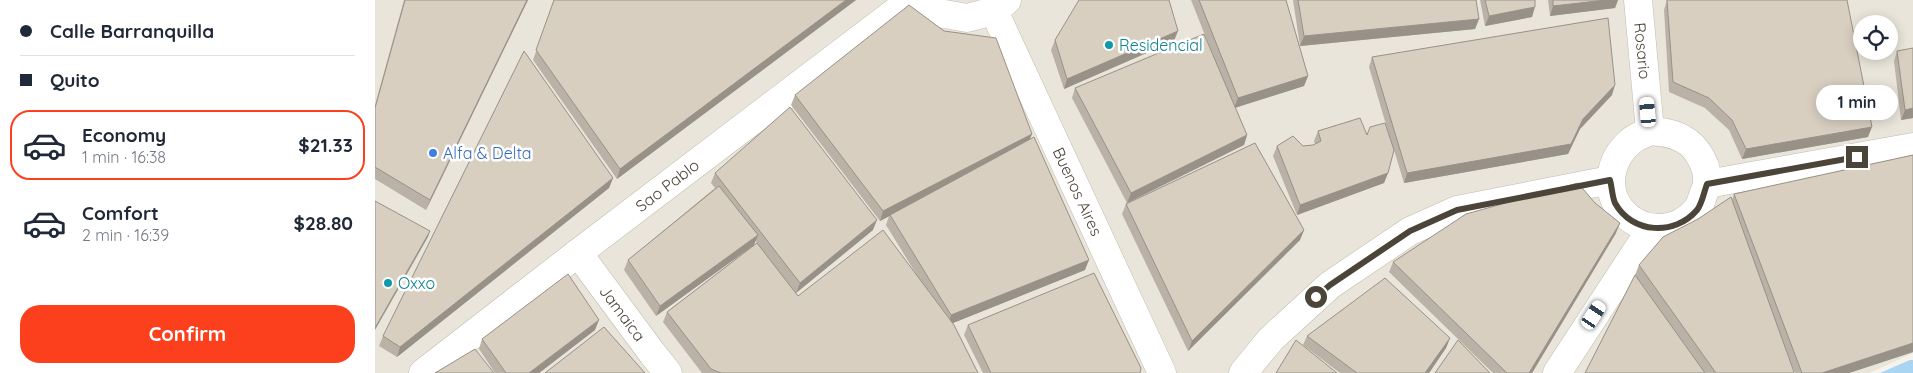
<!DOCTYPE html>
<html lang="en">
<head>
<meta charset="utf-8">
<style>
	body { margin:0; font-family:Quicksand,sans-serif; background:#f2f2f3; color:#1f2937; height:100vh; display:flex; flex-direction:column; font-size:19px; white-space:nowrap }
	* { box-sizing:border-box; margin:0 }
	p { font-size:16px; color:#747a83 }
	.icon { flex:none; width:28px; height:28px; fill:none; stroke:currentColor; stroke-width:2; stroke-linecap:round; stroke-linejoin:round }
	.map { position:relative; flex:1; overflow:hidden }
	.drawer { display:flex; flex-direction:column; background:#fff; width:375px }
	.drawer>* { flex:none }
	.banner { display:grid; align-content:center; height:110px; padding:0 20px; background:#fff }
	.controls { position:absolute; left:1478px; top:15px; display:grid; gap:10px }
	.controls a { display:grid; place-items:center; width:45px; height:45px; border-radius:50%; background:#fff; box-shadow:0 2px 12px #0003; font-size:25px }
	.end { position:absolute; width:22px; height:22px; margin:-11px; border:6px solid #4b4439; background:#fff; box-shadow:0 0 0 2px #fff }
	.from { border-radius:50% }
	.bubble { position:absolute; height:35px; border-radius:18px; background:#fff; box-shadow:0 2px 12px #0003; font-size:16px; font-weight:700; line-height:35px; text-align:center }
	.car { position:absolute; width:15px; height:30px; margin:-15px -8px; border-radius:6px; box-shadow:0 0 4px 1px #0007; background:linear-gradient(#fff 24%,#345 0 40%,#fff 0 76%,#345 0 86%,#fff 0) }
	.banner b { display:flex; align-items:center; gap:18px; height:48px; font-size:19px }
	.banner b+b { border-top:1px solid #e0e1e3 }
	.banner i { width:12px; height:12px; background:#1f2937 }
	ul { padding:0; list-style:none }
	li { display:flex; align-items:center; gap:15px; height:70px; margin:0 10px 8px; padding:0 10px; border:2px solid transparent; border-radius:20px }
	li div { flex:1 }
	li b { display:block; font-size:19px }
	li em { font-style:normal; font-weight:700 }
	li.active { border-color:#fc3f1d }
	li>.icon { width:45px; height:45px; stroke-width:1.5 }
	.cta { display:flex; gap:10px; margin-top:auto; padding:10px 20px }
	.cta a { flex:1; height:58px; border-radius:20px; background:#fc3f1d; color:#fff; font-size:20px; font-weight:700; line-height:58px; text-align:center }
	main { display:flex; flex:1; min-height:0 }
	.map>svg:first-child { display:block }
	.residential { fill:#eae5da; fill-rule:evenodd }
	.water { fill:#a9d4f2 }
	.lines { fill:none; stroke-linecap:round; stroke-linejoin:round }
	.street-casing { stroke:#c2bbae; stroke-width:29 }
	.street { stroke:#fff; stroke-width:28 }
	.wall { fill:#bab2a6 }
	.shaded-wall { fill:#979187 }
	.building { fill:#d8cfc1; stroke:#979187 }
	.route { stroke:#4b4439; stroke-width:6 }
	.culture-dot { fill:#0f9aa8; stroke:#fff; stroke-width:2 }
	.shop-dot { fill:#3f7fe0; stroke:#fff; stroke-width:2 }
	.labels { text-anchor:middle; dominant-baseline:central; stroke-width:5; stroke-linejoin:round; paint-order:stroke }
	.culture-label { font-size:16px; fill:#0d838f; stroke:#fff; text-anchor:start }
	.street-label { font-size:16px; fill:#4b4439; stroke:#fff }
	.shop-label { font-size:16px; fill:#366cbe; stroke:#fff; text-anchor:start }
</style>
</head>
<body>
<main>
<section class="drawer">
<div class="banner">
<b><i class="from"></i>Calle Barranquilla</b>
<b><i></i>Quito</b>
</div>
<ul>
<li class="active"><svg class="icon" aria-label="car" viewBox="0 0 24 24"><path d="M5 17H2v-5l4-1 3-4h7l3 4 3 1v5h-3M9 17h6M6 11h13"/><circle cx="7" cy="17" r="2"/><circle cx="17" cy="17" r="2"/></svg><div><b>Economy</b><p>1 min · 16:38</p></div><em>$21.33</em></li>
<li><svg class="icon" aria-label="car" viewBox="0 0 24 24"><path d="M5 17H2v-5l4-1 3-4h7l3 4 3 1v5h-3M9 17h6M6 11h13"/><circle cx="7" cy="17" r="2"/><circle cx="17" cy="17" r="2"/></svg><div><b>Comfort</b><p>2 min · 16:39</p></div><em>$28.80</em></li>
</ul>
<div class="cta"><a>Confirm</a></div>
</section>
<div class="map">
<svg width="1538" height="373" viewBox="0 0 1538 373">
	<rect width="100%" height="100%" fill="#f6f3ec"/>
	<path class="residential" d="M 0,0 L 1538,0 L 1538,353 L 1494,373 L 0,373 ZM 1486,24 L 1514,24 L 1514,51 L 1486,51 Z"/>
	<path class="water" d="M 1535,360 L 1538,360 L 1538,373 L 1505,373 Z"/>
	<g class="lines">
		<g class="street-casing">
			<g id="street">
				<path d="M 546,0 L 564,13 L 592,18 L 619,11 L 632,0"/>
				<path id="s1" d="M 1263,0 L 1275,131"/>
				<path id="s2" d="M 619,11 L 787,373"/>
				<path d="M 1275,131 C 1287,132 1298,133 1308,139 C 1323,147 1334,168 1332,184 C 1331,189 1328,194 1327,199 C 1325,202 1325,207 1322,209 C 1302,234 1266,234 1246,210 C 1229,189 1235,159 1255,142 C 1260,137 1269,134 1275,131 Z"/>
				<path d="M 1332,184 L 1538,147"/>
				<path id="s3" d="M 203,253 L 277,353 L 293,373"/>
				<path id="s4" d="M 48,373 L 203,253 L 536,0"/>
				<path d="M 868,373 L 896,339 L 955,285 L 1035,231 L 1082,210 L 1235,180"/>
				<path d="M 1182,373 L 1276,229"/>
			</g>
		</g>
		<use href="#street" class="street"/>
	</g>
	<path class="wall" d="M 29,0 L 153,0 L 51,210 L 0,179 L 0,105 Z
		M 179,0 L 481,0 L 242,179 L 158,60 Z
		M 816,0 L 911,0 L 933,76 L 929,86 L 860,108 L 872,135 L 869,145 L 752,203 L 697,98 L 700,88 L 845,73 Z
		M 918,0 L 1101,0 L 1104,19 L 1100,29 L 925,46 Z
		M 1105,0 L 1160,0 L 1157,17 L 1110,26 Z
		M 1173,0 L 1243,0 L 1240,8 L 1175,16 Z
		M 1292,0 L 1493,137 L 1367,159 L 1354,130 L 1330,108 L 1294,92 L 1289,10 Z
		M 680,40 L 799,41 L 689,89 L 676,50 Z
		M 1522,51 L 1538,118 L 1526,120 L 1519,61 Z
		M 997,57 L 1237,95 L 1205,129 L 1193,154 L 1029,183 L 1019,150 L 1013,173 L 1009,183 L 922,215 L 898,156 L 902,146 L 928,146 L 938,145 L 940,144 L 939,141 L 943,131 L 992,134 L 1017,145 L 994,67 Z
		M 420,95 L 654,140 L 710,270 L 578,323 L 603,373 L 327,373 L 288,322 L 292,312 L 382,243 L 380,240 L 379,245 L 281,316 L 249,270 L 253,260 L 340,188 L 336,183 L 340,173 L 498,230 L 421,293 L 423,296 L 543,277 L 511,225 L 514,216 L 505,221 L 416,105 Z
		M 1538,155 L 1538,352 L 1474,373 L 1420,373 L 1407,340 L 1418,373 L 1330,373 L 1260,275 L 1264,265 L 1323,219 L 1357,200 L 1359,194 Z
		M 238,178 L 234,188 L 22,357 L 4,346 L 8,336 Z
		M 751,204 L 929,230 L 925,240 L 813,351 L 747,214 Z
		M 1241,233 L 1157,373 L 1118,373 L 1014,272 L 1018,262 Z
		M 593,325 L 765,373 L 608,373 L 589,335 Z
		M 220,330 L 164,373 L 120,373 L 104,349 L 107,339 Z
		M 932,336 L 1075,338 L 1071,348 L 1054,373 L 965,373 L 928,345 Z"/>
	<path class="shaded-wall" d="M 152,0 L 153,0 L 51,210 L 55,200 Z
		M 471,0 L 481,0 L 242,179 L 245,169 Z
		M 1231,0 L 1243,0 L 1240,8 L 1175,16 L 1178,6 Z
		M 1160,7 L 1157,17 L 1110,26 L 1114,16 Z
		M 1104,19 L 1100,29 L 925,46 L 929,36 Z
		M 803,31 L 799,41 L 689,89 L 692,79 Z
		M 933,76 L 929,86 L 859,108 L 863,98 Z
		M 1240,85 L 1237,95 L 1205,129 L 1193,154 L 1029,183 L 1032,173 L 1208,119 Z
		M 1538,108 L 1538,118 L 1526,120 L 1530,110 Z
		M 1497,127 L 1493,137 L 1367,159 L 1371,149 Z
		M 657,134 L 653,144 L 505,221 L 508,211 Z
		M 872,135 L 869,145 L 752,203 L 756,193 Z
		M 1013,173 L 1009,183 L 922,215 L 925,205 Z
		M 238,178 L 234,188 L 22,357 L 25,347 Z
		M 502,220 L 498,230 L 421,293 L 425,283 Z
		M 1245,223 L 1241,233 L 1157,373 L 1154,373 Z
		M 929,230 L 925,240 L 813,351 L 817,341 Z
		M 55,231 L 53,237 L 0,330 L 0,328 Z
		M 383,235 L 379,245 L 281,316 L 285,306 Z
		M 714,260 L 710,270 L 573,325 L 576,315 Z
		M 224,320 L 220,330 L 164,373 L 154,373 Z
		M 1075,338 L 1071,348 L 1054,373 L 1050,373 Z
		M 1538,343 L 1538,352 L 1474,373 L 1447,373 Z"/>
	<path class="building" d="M 30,0 L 152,0 L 55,200 L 0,167 L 0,108 Z
		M 179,0 L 471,0 L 245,169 L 161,50 Z
		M 704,0 L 794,0 L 803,31 L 692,79 L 680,40 Z
		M 824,0 L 911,0 L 933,76 L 863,98 Z
		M 923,0 L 1101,0 L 1104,19 L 929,36 Z
		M 1110,0 L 1160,0 L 1160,7 L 1114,16 Z
		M 1178,0 L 1231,0 L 1178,6 Z
		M 1292,0 L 1472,0 L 1497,127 L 1371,149 L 1357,120 L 1334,98 L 1298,82 Z
		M 534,5 L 569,31 L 621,38 L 657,134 L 508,211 L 420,95 Z
		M 1233,18 L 1240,85 L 1208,119 L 1196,144 L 1032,173 L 997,57 Z
		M 829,34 L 872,135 L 756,193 L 700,88 Z
		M 1538,48 L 1538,108 L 1530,110 L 1522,51 Z
		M 149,51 L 238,178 L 25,347 L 8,336 Z
		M 415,107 L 502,220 L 425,283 L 340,173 Z
		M 985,118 L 992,135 L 995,127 L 1010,123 L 1019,150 L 1013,173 L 925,205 L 902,146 L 918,136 L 928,146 L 938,145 L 946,141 L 943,131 Z
		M 659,137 L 714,260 L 576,315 L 515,215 Z
		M 880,143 L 929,230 L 817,341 L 751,204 Z
		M 1538,155 L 1538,343 L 1447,373 L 1427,373 L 1359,194 Z
		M 1203,183 L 1220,203 L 1245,223 L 1154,373 L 1132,373 L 1018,262 L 1091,214 Z
		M 344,186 L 383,235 L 285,306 L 253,260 Z
		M 1356,197 L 1419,372 L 1417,373 L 1341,373 L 1264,265 L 1288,237 L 1323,219 Z
		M 0,201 L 55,231 L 0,328 Z
		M 508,230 L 579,325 L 603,373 L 346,373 L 336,369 L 292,312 L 382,243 L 423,296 Z
		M 719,273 L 766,368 L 765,373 L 616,373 L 593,325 Z
		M 193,274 L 224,320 L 154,373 L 131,373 L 107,339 Z
		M 1260,275 L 1330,373 L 1210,373 Z
		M 1010,278 L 1075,338 L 1050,373 L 982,373 L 932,336 Z
		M 229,327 L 270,373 L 170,373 Z
		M 921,340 L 962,373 L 901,373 Z
		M 1083,340 L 1115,373 L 1060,373 Z
		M 100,349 L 119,373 L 60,373 Z"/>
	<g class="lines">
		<path class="route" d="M 941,297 L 955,285 L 1035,231 L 1082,210 L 1235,180 C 1237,187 1237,196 1240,203 C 1257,234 1300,236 1322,210 C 1327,204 1329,192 1332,184 L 1482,157"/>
	</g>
	<g class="culture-dot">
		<circle cx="734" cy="45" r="5"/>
		<circle cx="13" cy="283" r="5"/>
	</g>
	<circle class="shop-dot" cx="58" cy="153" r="5"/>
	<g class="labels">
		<g class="culture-label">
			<text x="744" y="45">Residencial</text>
			<text x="23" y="283">Oxxo</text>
		</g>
		<g class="street-label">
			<text stroke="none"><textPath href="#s1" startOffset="51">Rosario</textPath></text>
			<text stroke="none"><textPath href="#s4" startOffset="308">Sao Pablo</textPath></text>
			<text stroke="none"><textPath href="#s2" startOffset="199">Buenos Aires</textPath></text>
			<text stroke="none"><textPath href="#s3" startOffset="75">Jamaica</textPath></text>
		</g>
		<g class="shop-label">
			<text x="68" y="153">Alfa &amp; Delta</text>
		</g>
	</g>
</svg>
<div class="controls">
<a><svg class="icon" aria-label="locate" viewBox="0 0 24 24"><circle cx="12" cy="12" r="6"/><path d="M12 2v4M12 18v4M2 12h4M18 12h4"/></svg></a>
</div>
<i class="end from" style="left:941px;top:297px"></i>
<i class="end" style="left:1482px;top:157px"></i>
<div class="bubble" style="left:1441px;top:85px;width:82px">1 min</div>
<i class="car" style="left:1273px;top:112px;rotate:355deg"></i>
<i class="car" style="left:1219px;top:315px;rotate:33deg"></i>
</div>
</main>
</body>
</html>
